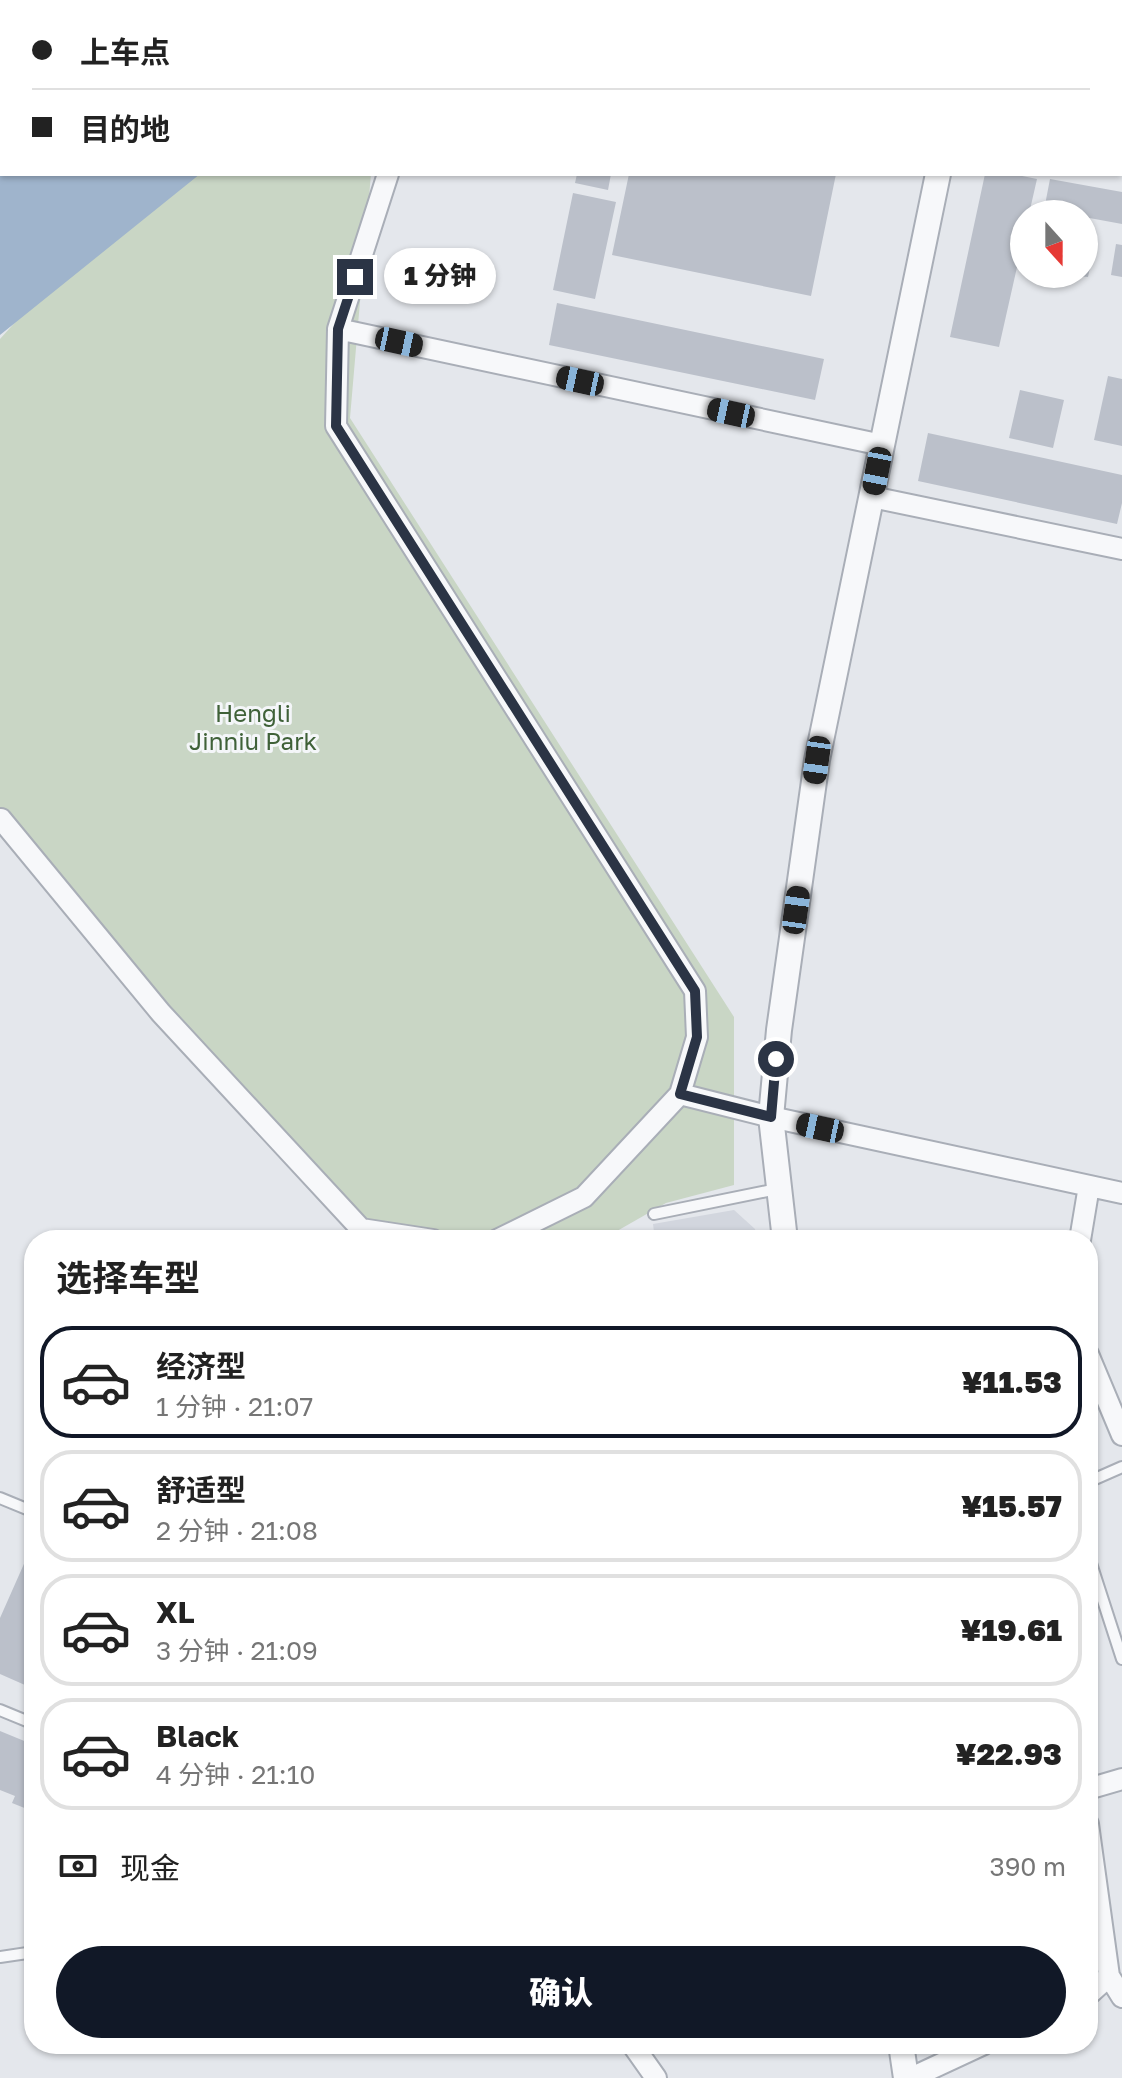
<!DOCTYPE html>
<html lang="zh">
<head>
<meta charset="utf-8">
<style>
	body { margin:0; font-family:"Golos Text","Noto Sans SC",sans-serif; background:#f6f6f6; color:#222; height:100vh; display:flex; flex-direction:column; font-size:30px; white-space:nowrap }
	* { box-sizing:border-box; margin:0 }
	p { font-size:26px; color:#767676 }
	.icon { flex:none; width:44px; height:44px; fill:none; stroke:currentColor; stroke-width:2; stroke-linecap:round; stroke-linejoin:round }
	.map { position:relative; flex:1; overflow:hidden }
	.side { position:absolute; left:24px; top:1230px; width:1074px; height:824px; display:flex; flex-direction:column; background:#fff; border-radius:32px; box-shadow:0 2px 6px #0004 }
	.side>* { flex:none }
	.banner { position:absolute; left:0px; top:0px; width:1122px; height:176px; box-shadow:0 2px 6px #0004; display:grid; align-content:center; height:176px; padding:0 32px; background:#fff }
	.needle { width:52px; rotate:159deg }
	.fabs { position:absolute; left:1010px; top:200px; display:grid; gap:16px }
	.fabs a { display:grid; place-items:center; width:88px; height:88px; border-radius:50%; background:#fff; box-shadow:0 2px 6px #0004; font-size:40px }
	.end { position:absolute; width:36px; height:36px; margin:-18px; border:10px solid #2b3445; background:#fff; box-shadow:0 0 0 4px #fff }
	.from { border-radius:50% }
	.bubble { position:absolute; height:56px; border-radius:28px; background:#fff; box-shadow:0 2px 6px #0004; font-size:26px; font-weight:800; line-height:56px; text-align:center }
	.car { position:absolute; width:24px; height:48px; margin:-24px -12px; border-radius:10px; box-shadow:0 0 6px 2px #0007; background:linear-gradient(#222 24%,#8ab4d8 0 40%,#222 0 76%,#8ab4d8 0 86%,#222 0) }
	.banner b { display:flex; align-items:center; gap:28px; height:76px; font-size:30px }
	.banner b+b { border-top:2px solid #e0e0e0 }
	.banner i { width:20px; height:20px; background:#222 }
	ul { padding:0; list-style:none }
	li { display:flex; align-items:center; gap:24px; height:112px; margin:0 16px 12px; padding:0 16px; border:4px solid #e0e0e0; border-radius:32px }
	li div { flex:1 }
	li b { display:block; font-size:30px }
	li em { font-style:normal; font-weight:800 }
	li.selected { border-color:#111827 }
	li>.icon { width:72px; height:72px; stroke-width:1.5 }
	h2 { padding:0 32px; font-size:36px; line-height:96px }
	.pay { display:flex; align-items:center; gap:20px; height:88px; padding:0 32px; font-size:30px }
	.pay p { margin-inline-start:auto }
	.action { display:flex; gap:16px; margin-top:auto; padding:16px 32px }
	.action a { flex:1; height:92px; border-radius:48px; background:#111827; color:#fff; font-size:32px; font-weight:800; line-height:92px; text-align:center }
	.map>svg:first-child { display:block }
	.built { fill:#d2d6de }
	.green { fill:#c9d6c5 }
	.water { fill:#9fb4cc }
	.building { fill:#bbc0ca }
	.lines { fill:none; stroke-linecap:round; stroke-linejoin:round }
	.service-casing { stroke:#a9aeb7; stroke-width:14 }
	.minor-casing { stroke:#a9aeb7; stroke-width:24 }
	.tertiary-casing { stroke:#a9aeb7; stroke-width:28 }
	.service { stroke:#f7f8fa; stroke-width:10 }
	.minor { stroke:#f7f8fa; stroke-width:20 }
	.tertiary { stroke:#f7f8fa; stroke-width:24 }
	.route { stroke:#2b3445; stroke-width:10 }
	.labels { text-anchor:middle; dominant-baseline:central; stroke-width:6; stroke-linejoin:round; paint-order:stroke }
	.park-label { font-size:24px; fill:#3f6138; stroke:#f4f6f9 }
</style>
</head>
<body>
<div class="map">
<svg width="1122" height="2078" viewBox="0 0 1122 2078">
	<rect width="100%" height="100%" fill="#e4e7ec"/>
	<path class="built" d="M 734,1210 L 755,1229 L 757,1240 L 655,1240 L 653,1224 Z"/>
	<path class="green" d="M 197,174 L 371,174 L 350,418 L 734,1017 L 734,1185 L 666,1203 L 610,1235 L 607,1240 L 366,1240 L 361,1229 L 0,818 L 0,339 L 38,297 Z"/>
	<path class="water" d="M 0,0 L 356,0 L 2,2 L 2,174 L 200,174 L 0,335 Z"/>
	<path class="building" d="M 577,174 L 611,174 L 608,190 L 575,183 Z
		M 629,174 L 836,174 L 811,296 L 612,255 Z
		M 985,174 L 1012,174 L 1037,179 L 1029,214 L 1024,214 L 1024,236 L 999,347 L 950,337 Z
		M 1050,179 L 1122,192 L 1122,224 L 1084,217 L 1084,214 L 1044,210 Z
		M 573,193 L 616,202 L 595,299 L 553,290 Z
		M 1084,242 L 1095,244 L 1088,277 L 1078,276 L 1084,274 Z
		M 1116,244 L 1122,245 L 1122,277 L 1111,275 Z
		M 557,303 L 824,359 L 815,400 L 549,345 Z
		M 1108,376 L 1122,379 L 1122,446 L 1094,440 Z
		M 1020,390 L 1064,400 L 1053,448 L 1009,438 Z
		M 928,433 L 1122,475 L 1122,503 L 1117,524 L 918,481 Z
		M 31,1548 L 34,1550 L 34,1689 L 0,1674 L 0,1618 Z
		M 0,1731 L 34,1745 L 34,1817 L 25,1814 L 27,1809 L 12,1803 L 15,1796 L 0,1790 Z"/>
	<g class="lines">
		<g class="service-casing">
			<path id="service" d="M 654,1214 L 777,1189
				M 1088,1482 L 1122,1467
				M 0,1498 L 34,1512
				M 1088,1554 L 1122,1659
				M 0,1710 L 34,1724
				M 0,1957 L 34,1952"/>
		</g>
		<g class="minor-casing">
			<path id="minor" d="M 443,2 L 443,0
				M 388,174 L 338,329 L 336,426 L 695,991 L 697,1037 L 680,1094 L 584,1197 L 497,1240
				M 338,329 L 882,445
				M 872,497 L 1122,549
				M 0,821 L 1,819 L 161,1013 L 361,1229 L 433,1240
				M 680,1094 L 771,1117 L 1122,1193
				M 1080,1240 L 1089,1186
				M 1088,1354 L 1122,1435
				M 1088,1789 L 1122,1779
				M 1088,1824 L 1109,1976 L 1088,1995
				M 1109,1976 L 1122,1997
				M 632,2044 L 656,2078
				M 911,2078 L 984,2044"/>
		</g>
		<g class="tertiary-casing">
			<path id="tertiary" d="M 974,2 L 974,0
				M 785,1240 L 771,1117 L 779,1030 L 817,760 L 938,174
				M 901,2044 L 906,2078"/>
		</g>
		<use href="#service" class="service"/>
		<use href="#minor" class="minor"/>
		<use href="#tertiary" class="tertiary"/>
	</g>
	<g class="lines">
		<path class="route" d="M 355,277 L 338,329 L 336,426 L 695,991 L 697,1037 L 680,1094 L 771,1117 L 776,1059"/>
	</g>
	<g class="labels">
		<g class="park-label">
			<text x="253" y="712">Hengli<tspan x="253" dy="28">Jinniu Park</tspan></text>
		</g>
	</g>
</svg>
<div class="fabs">
<a><svg class="needle" viewBox="-14 -14 28 28"><path d="M0-13l5 13h-10z" fill="#e53935"/><path d="M0 13l5-13h-10z" fill="#767676"/></svg></a>
</div>
<i class="end from" style="left:776px;top:1059px"></i>
<i class="end" style="left:355px;top:277px"></i>
<div class="bubble" style="left:384px;top:248px;width:112px">1 分钟</div>
<i class="car" style="left:399px;top:342px;rotate:102deg"></i>
<i class="car" style="left:580px;top:381px;rotate:282deg"></i>
<i class="car" style="left:731px;top:413px;rotate:282deg"></i>
<i class="car" style="left:877px;top:471px;rotate:191deg"></i>
<i class="car" style="left:817px;top:760px;rotate:188deg"></i>
<i class="car" style="left:796px;top:910px;rotate:8deg"></i>
<i class="car" style="left:820px;top:1128px;rotate:282deg"></i>
<div class="banner">
<b><i class="from"></i>上车点</b>
<b><i></i>目的地</b>
</div>
<section class="side">
<h2>选择车型</h2>
<ul>
<li class="selected"><svg class="icon" aria-label="car" viewBox="0 0 24 24"><path d="M5 17H2v-5l4-1 3-4h7l3 4 3 1v5h-3M9 17h6M6 11h13"/><circle cx="7" cy="17" r="2"/><circle cx="17" cy="17" r="2"/></svg><div><b>经济型</b><p>1 分钟 · 21:07</p></div><em>¥11.53</em></li>
<li><svg class="icon" aria-label="car" viewBox="0 0 24 24"><path d="M5 17H2v-5l4-1 3-4h7l3 4 3 1v5h-3M9 17h6M6 11h13"/><circle cx="7" cy="17" r="2"/><circle cx="17" cy="17" r="2"/></svg><div><b>舒适型</b><p>2 分钟 · 21:08</p></div><em>¥15.57</em></li>
<li><svg class="icon" aria-label="car" viewBox="0 0 24 24"><path d="M5 17H2v-5l4-1 3-4h7l3 4 3 1v5h-3M9 17h6M6 11h13"/><circle cx="7" cy="17" r="2"/><circle cx="17" cy="17" r="2"/></svg><div><b>XL</b><p>3 分钟 · 21:09</p></div><em>¥19.61</em></li>
<li><svg class="icon" aria-label="car" viewBox="0 0 24 24"><path d="M5 17H2v-5l4-1 3-4h7l3 4 3 1v5h-3M9 17h6M6 11h13"/><circle cx="7" cy="17" r="2"/><circle cx="17" cy="17" r="2"/></svg><div><b>Black</b><p>4 分钟 · 21:10</p></div><em>¥22.93</em></li>
</ul>
<div class="pay"><svg class="icon" aria-label="cash" viewBox="0 0 24 24"><path d="M3 7h18v10H3z"/><circle cx="12" cy="12" r="2"/></svg>现金<p>390 m</p></div>
<div class="action"><a>确认</a></div>
</section>
</div>
</body>
</html>
